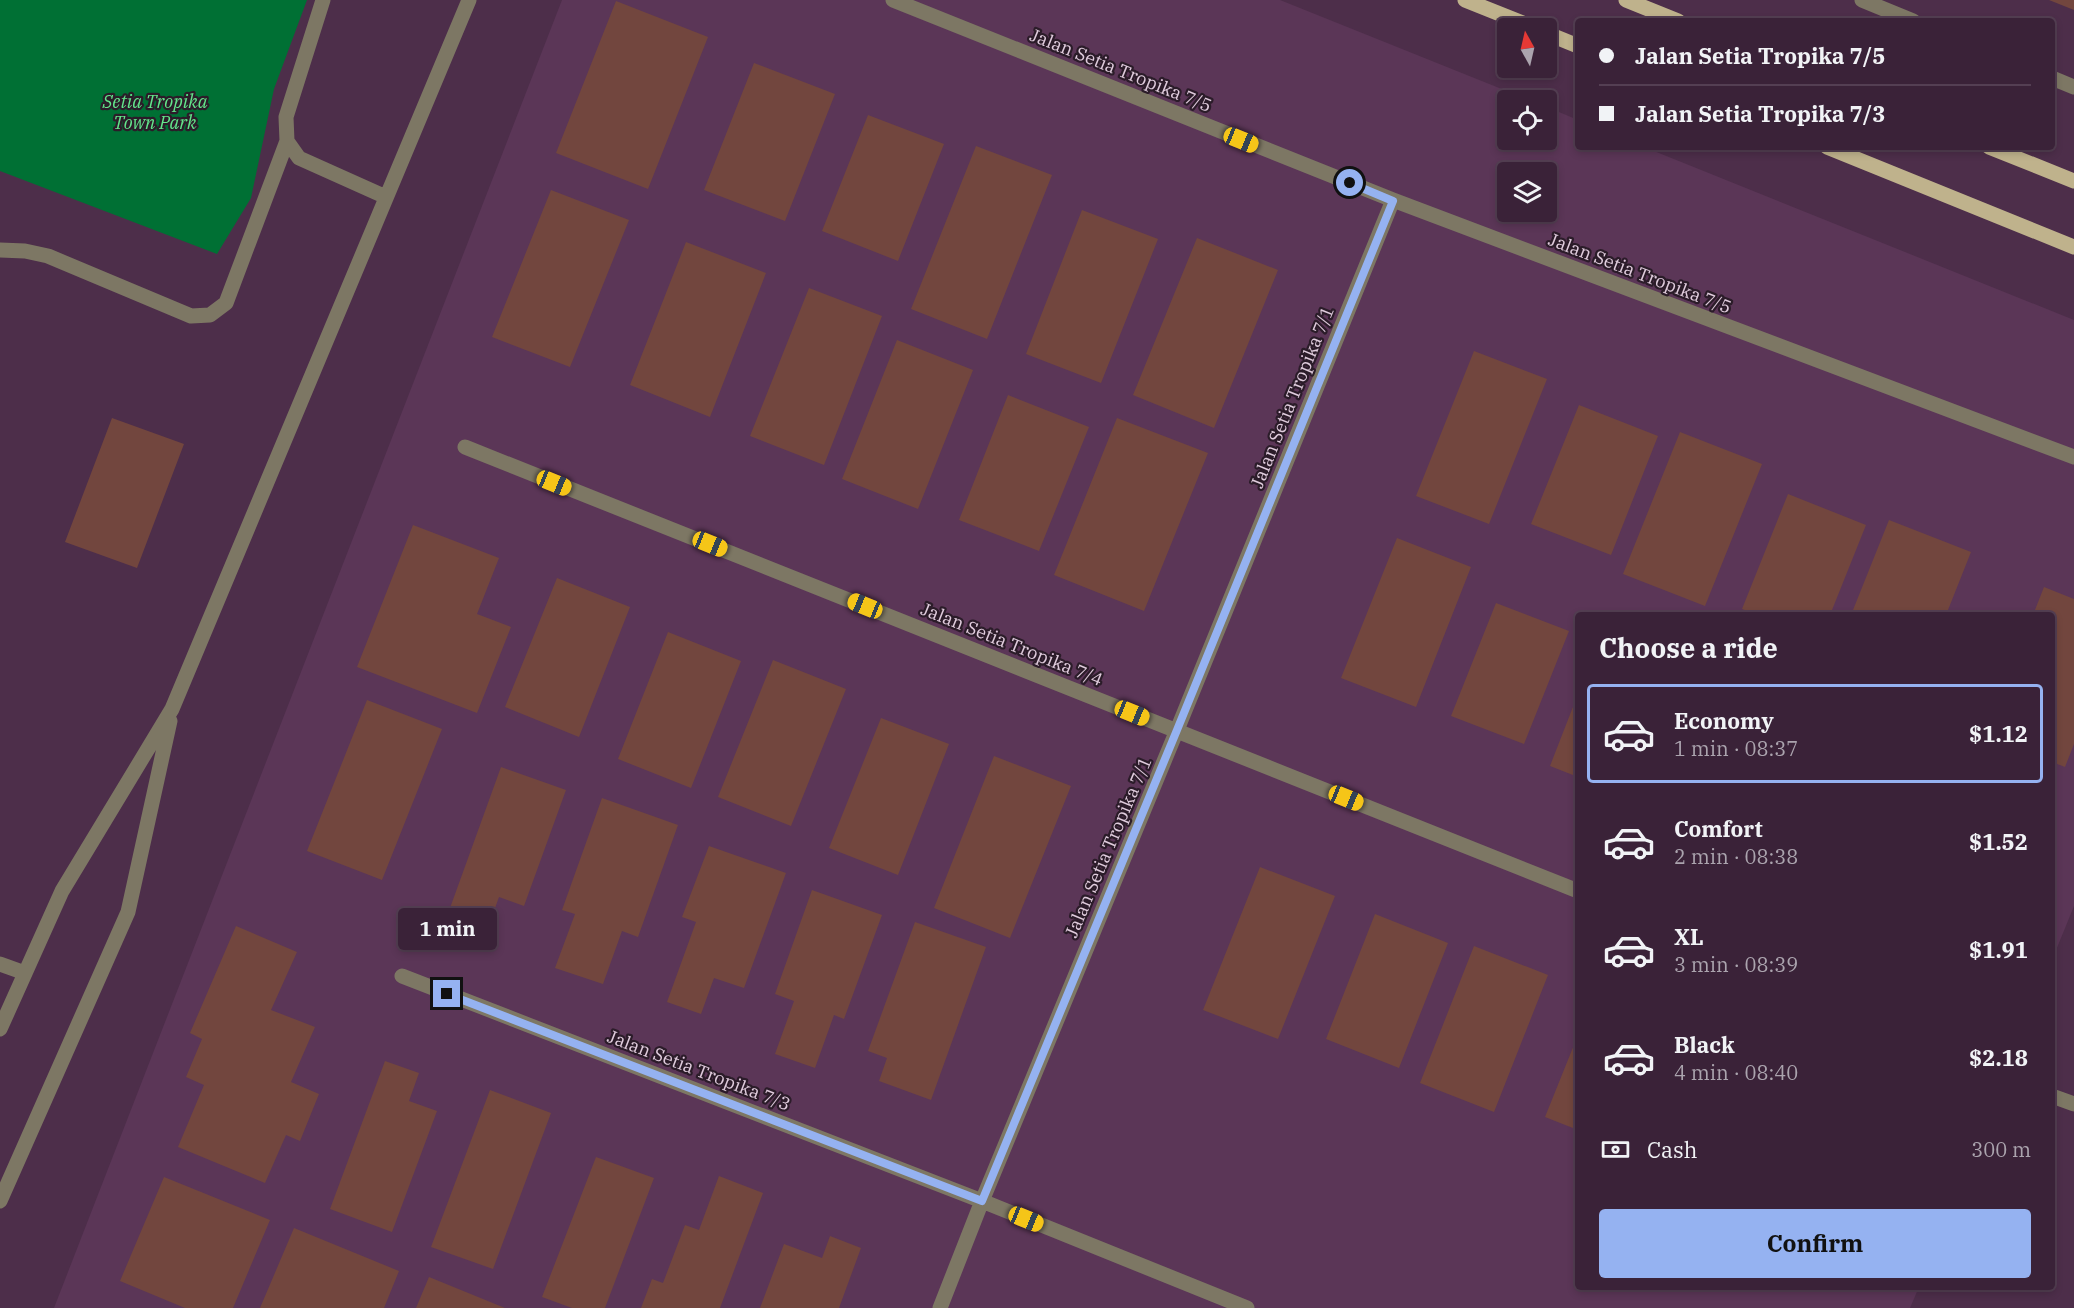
<!DOCTYPE html>
<html lang="en">
<head>
<meta charset="utf-8">
<style>
	body { margin:0; font-family:"IBM Plex Serif",serif; background:#452f43; color:#f1f3f6; height:100vh; display:flex; flex-direction:column; font-size:22px; white-space:nowrap }
	* { box-sizing:border-box; margin:0 }
	p { font-size:20px; color:#aba4ae }
	.icon { flex:none; width:33px; height:33px; fill:none; stroke:currentColor; stroke-width:2; stroke-linecap:round; stroke-linejoin:round }
	.map { position:relative; flex:1; overflow:hidden }
	.panel { position:absolute; left:1575px; top:612px; width:480px; height:678px; display:flex; flex-direction:column; background:#3a2238; border-radius:6px; box-shadow:0 3px 9px #0003,0 0 0 2px #543f53 }
	.panel>* { flex:none }
	.guide { position:absolute; left:1575px; top:18px; width:480px; height:132px; border-radius:6px; box-shadow:0 3px 9px #0003,0 0 0 2px #543f53; display:grid; align-content:center; height:132px; padding:0 24px; background:#3a2238 }
	.needle { width:39px; rotate:352deg }
	.buttons { position:absolute; left:1497px; top:18px; display:grid; gap:12px }
	.buttons a { display:grid; place-items:center; width:60px; height:60px; border-radius:6px; background:#3a2238; box-shadow:0 3px 9px #0003,0 0 0 2px #543f53; font-size:30px }
	.end { position:absolute; width:27px; height:27px; margin:-14px; border:8px solid #95b2f1; background:#111; box-shadow:0 0 0 3px #111 }
	.from { border-radius:50% }
	.bubble { position:absolute; height:42px; border-radius:6px; background:#3a2238; box-shadow:0 3px 9px #0003,0 0 0 2px #543f53; font-size:20px; font-weight:700; line-height:42px; text-align:center }
	.car { position:absolute; width:18px; height:36px; margin:-18px -9px; border-radius:8px; box-shadow:0 0 4px 2px #0007; background:linear-gradient(#f5c518 24%,#345 0 40%,#f5c518 0 76%,#345 0 86%,#f5c518 0) }
	.guide b { display:flex; align-items:center; gap:21px; height:57px; font-size:22px }
	.guide b+b { border-top:2px solid #543f53 }
	.guide i { width:15px; height:15px; background:#f1f3f6 }
	ul { padding:0; list-style:none }
	li { display:flex; align-items:center; gap:18px; height:99px; margin:0 12px 9px; padding:0 12px; border:3px solid transparent; border-radius:6px }
	li div { flex:1 }
	li b { display:block; font-size:22px }
	li em { font-style:normal; font-weight:700 }
	li.current { border-color:#95b2f1 }
	li>.icon { width:54px; height:54px; stroke-width:1.5 }
	h2 { padding:0 24px; font-size:27px; line-height:72px }
	.pay { display:flex; align-items:center; gap:15px; height:66px; padding:0 24px; font-size:22px }
	.pay p { margin-inline-start:auto }
	.button { display:flex; gap:12px; margin-top:auto; padding:12px 24px }
	.button a { flex:1; height:69px; border-radius:6px; background:#95b2f1; color:#111; font-size:24px; font-weight:700; line-height:69px; text-align:center }
	.map>svg:first-child { display:block }
	.built { fill:#5b3657; fill-rule:evenodd }
	.green { fill:#007034 }
	.building { fill:#72463e }
	.lines { fill:none; stroke-linecap:round; stroke-linejoin:round }
	.minor { stroke:#7d7764; stroke-width:15 }
	.major { stroke:#bfb28c; stroke-width:15 }
	.route { stroke:#95b2f1; stroke-width:8 }
	.labels { text-anchor:middle; dominant-baseline:central; stroke-width:4.5; stroke-linejoin:round; paint-order:stroke }
	.street-label { font-size:18px; fill:#e0ccdd; stroke:#2b1c29 }
	.park-label { font-size:18px; font-style:italic; fill:#63e68b; stroke:#2b1c29 }
</style>
</head>
<body>
<div class="map">
<svg width="2074" height="1308" viewBox="0 0 2074 1308">
	<rect width="100%" height="100%" fill="#4d2e4a"/>
	<path class="built" d="M 562,0 L 1280,0 L 1529,100 L 1508,100 L 1508,140 L 1546,140 L 1547,107 L 1578,120 L 1578,147 L 1644,147 L 2074,320 L 2074,906 L 2052,960 L 2052,615 L 1578,615 L 1578,1287 L 1919,1287 L 1910,1308 L 54,1308 ZM 1508,172 L 1546,172 L 1546,212 L 1508,212 Z"/>
	<path class="green" d="M 0,0 L 307,0 L 274,89 L 251,198 L 217,254 L 0,171 Z"/>
	<path class="building" d="M 2049,0 L 2074,0 L 2074,10 Z
		M 616,1 L 708,37 L 648,189 L 556,153 Z
		M 754,63 L 835,94 L 785,221 L 704,190 Z
		M 868,115 L 944,144 L 898,261 L 822,231 Z
		M 976,146 L 1052,175 L 987,339 L 911,309 Z
		M 551,190 L 629,220 L 570,367 L 492,337 Z
		M 1082,210 L 1158,239 L 1101,383 L 1026,354 Z
		M 1197,238 L 1278,270 L 1214,428 L 1133,395 Z
		M 686,242 L 766,273 L 710,417 L 630,385 Z
		M 809,288 L 882,316 L 824,465 L 750,436 Z
		M 897,340 L 973,370 L 918,509 L 842,479 Z
		M 1474,351 L 1547,379 L 1489,524 L 1416,496 Z
		M 1008,395 L 1089,427 L 1039,551 L 959,520 Z
		M 1579,405 L 1658,436 L 1611,555 L 1531,524 Z
		M 112,418 L 184,444 L 137,568 L 65,542 Z
		M 1117,418 L 1208,453 L 1144,611 L 1054,575 Z
		M 1680,432 L 1762,464 L 1705,606 L 1623,574 Z
		M 1788,494 L 1866,525 L 1830,615 L 1757,615 L 1742,609 Z
		M 1889,520 L 1971,552 L 1946,615 L 1851,615 Z
		M 413,525 L 499,558 L 477,614 L 511,627 L 477,713 L 357,667 Z
		M 1397,538 L 1471,567 L 1416,707 L 1341,678 Z
		M 557,578 L 630,607 L 579,737 L 505,707 Z
		M 2044,587 L 2074,599 L 2074,744 L 2065,767 L 2052,762 L 2052,615 L 2033,615 Z
		M 1496,603 L 1569,631 L 1524,744 L 1451,716 Z
		M 668,632 L 741,661 L 691,788 L 618,759 Z
		M 773,660 L 846,689 L 791,826 L 718,797 Z
		M 1578,694 L 1578,777 L 1550,766 Z
		M 367,700 L 442,729 L 382,880 L 307,851 Z
		M 881,718 L 949,744 L 898,875 L 829,848 Z
		M 994,756 L 1071,786 L 1010,938 L 934,908 Z
		M 501,767 L 566,790 L 524,906 L 499,897 L 490,922 L 450,908 Z
		M 602,798 L 678,825 L 638,937 L 622,931 L 603,984 L 555,968 L 575,914 L 562,910 Z
		M 709,846 L 786,873 L 744,988 L 714,978 L 701,1014 L 667,1002 L 696,922 L 682,917 Z
		M 1260,867 L 1335,896 L 1278,1039 L 1203,1010 Z
		M 812,890 L 882,915 L 844,1019 L 834,1015 L 815,1068 L 775,1054 L 794,1001 L 775,994 Z
		M 1375,914 L 1448,943 L 1399,1068 L 1326,1039 Z
		M 915,922 L 986,947 L 931,1100 L 879,1081 L 887,1058 L 868,1051 Z
		M 236,926 L 297,952 L 271,1010 L 315,1027 L 291,1082 L 319,1094 L 300,1141 L 286,1135 L 265,1183 L 178,1147 L 204,1085 L 186,1077 L 202,1039 L 190,1033 Z
		M 1474,946 L 1548,975 L 1494,1112 L 1420,1083 Z
		M 1578,1035 L 1578,1130 L 1545,1117 Z
		M 385,1061 L 419,1073 L 409,1101 L 437,1111 L 392,1232 L 330,1209 Z
		M 490,1090 L 551,1113 L 493,1269 L 431,1247 Z
		M 596,1157 L 654,1178 L 605,1308 L 572,1308 L 542,1297 Z
		M 719,1176 L 763,1193 L 720,1308 L 641,1308 L 652,1279 L 663,1283 L 685,1225 L 699,1230 Z
		M 164,1177 L 270,1220 L 233,1308 L 185,1308 L 120,1281 Z
		M 294,1228 L 399,1271 L 384,1308 L 260,1308 Z
		M 830,1236 L 861,1248 L 839,1308 L 760,1308 L 784,1244 L 822,1258 Z
		M 429,1277 L 505,1308 L 416,1308 Z"/>
	<g class="lines">
		<path class="minor" d="M 323,0 L 286,117 L 287,141 L 299,158 L 386,197
			M 893,0 L 1393,200 L 2074,457
			M 1862,0 L 1913,21
			M 2052,78 L 2074,87
			M 0,250 L 25,251 L 48,256 L 191,316 L 210,315 L 226,303 L 287,141
			M 465,447 L 1578,891
			M 0,964 L 25,973
			M 402,976 L 982,1201 L 1247,1308
			M 0,1029 L 62,891 L 172,709 L 469,0
			M 2052,1096 L 2074,1104
			M 0,1201 L 128,912 L 170,721
			M 940,1308 L 982,1201 L 1177,730 L 1393,200"/>
		<path class="major" d="M 1465,0 L 1535,28
			M 1626,0 L 1678,21
			M 1546,33 L 1578,46
			M 1827,147 L 2074,247
			M 1989,147 L 2074,181"/>
	</g>
	<g class="lines">
		<path class="route" d="M 447,994 L 982,1201 L 1177,730 L 1393,201 L 1350,183"/>
	</g>
	<g class="labels">
		<g class="street-label">
			<text transform="translate(1121 70) rotate(22)">Jalan Setia Tropika 7/5</text>
			<text transform="translate(1640 273) rotate(21)">Jalan Setia Tropika 7/5</text>
			<text transform="translate(1292 397) rotate(-68)">Jalan Setia Tropika 7/1</text>
			<text transform="translate(1012 644) rotate(22)">Jalan Setia Tropika 7/4</text>
			<text transform="translate(1108 847) rotate(-67)">Jalan Setia Tropika 7/1</text>
			<text transform="translate(699 1070) rotate(21)">Jalan Setia Tropika 7/3</text>
		</g>
		<g class="park-label">
			<text x="155" y="101">Setia Tropika<tspan x="155" dy="21">Town Park</tspan></text>
		</g>
	</g>
</svg>
<div class="buttons">
<a><svg class="needle" viewBox="-14 -14 28 28"><path d="M0-13l5 13h-10z" fill="#e53935"/><path d="M0 13l5-13h-10z" fill="#aba4ae"/></svg></a>
<a><svg class="icon" aria-label="locate" viewBox="0 0 24 24"><circle cx="12" cy="12" r="6"/><path d="M12 2v4M12 18v4M2 12h4M18 12h4"/></svg></a>
<a><svg class="icon" aria-label="layers" viewBox="0 0 24 24"><path d="M12 4l9 5-9 5-9-5zM3 14l9 5 9-5"/></svg></a>
</div>
<i class="end from" style="left:1350px;top:183px"></i>
<i class="end" style="left:447px;top:994px"></i>
<div class="bubble" style="left:398px;top:908px;width:99px">1 min</div>
<i class="car" style="left:1241px;top:140px;rotate:112deg"></i>
<i class="car" style="left:554px;top:483px;rotate:112deg"></i>
<i class="car" style="left:710px;top:544px;rotate:112deg"></i>
<i class="car" style="left:865px;top:606px;rotate:292deg"></i>
<i class="car" style="left:1132px;top:713px;rotate:112deg"></i>
<i class="car" style="left:1346px;top:798px;rotate:112deg"></i>
<i class="car" style="left:1026px;top:1219px;rotate:112deg"></i>
<div class="guide">
<b><i class="from"></i>Jalan Setia Tropika 7/5</b>
<b><i></i>Jalan Setia Tropika 7/3</b>
</div>
<section class="panel">
<h2>Choose a ride</h2>
<ul>
<li class="current"><svg class="icon" aria-label="car" viewBox="0 0 24 24"><path d="M5 17H2v-5l4-1 3-4h7l3 4 3 1v5h-3M9 17h6M6 11h13"/><circle cx="7" cy="17" r="2"/><circle cx="17" cy="17" r="2"/></svg><div><b>Economy</b><p>1 min · 08:37</p></div><em>$1.12</em></li>
<li><svg class="icon" aria-label="car" viewBox="0 0 24 24"><path d="M5 17H2v-5l4-1 3-4h7l3 4 3 1v5h-3M9 17h6M6 11h13"/><circle cx="7" cy="17" r="2"/><circle cx="17" cy="17" r="2"/></svg><div><b>Comfort</b><p>2 min · 08:38</p></div><em>$1.52</em></li>
<li><svg class="icon" aria-label="car" viewBox="0 0 24 24"><path d="M5 17H2v-5l4-1 3-4h7l3 4 3 1v5h-3M9 17h6M6 11h13"/><circle cx="7" cy="17" r="2"/><circle cx="17" cy="17" r="2"/></svg><div><b>XL</b><p>3 min · 08:39</p></div><em>$1.91</em></li>
<li><svg class="icon" aria-label="car" viewBox="0 0 24 24"><path d="M5 17H2v-5l4-1 3-4h7l3 4 3 1v5h-3M9 17h6M6 11h13"/><circle cx="7" cy="17" r="2"/><circle cx="17" cy="17" r="2"/></svg><div><b>Black</b><p>4 min · 08:40</p></div><em>$2.18</em></li>
</ul>
<div class="pay"><svg class="icon" aria-label="cash" viewBox="0 0 24 24"><path d="M3 7h18v10H3z"/><circle cx="12" cy="12" r="2"/></svg>Cash<p>300 m</p></div>
<div class="button"><a>Confirm</a></div>
</section>
</div>
</body>
</html>
